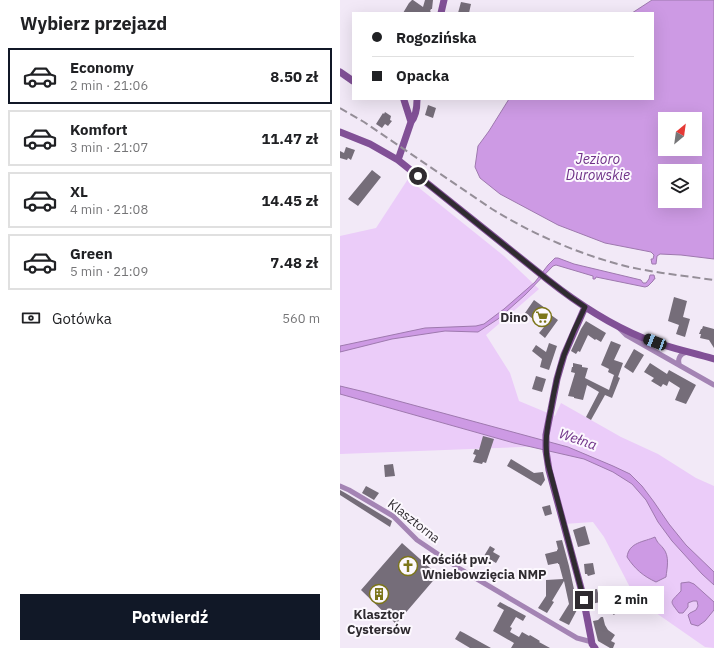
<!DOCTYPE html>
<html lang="pl">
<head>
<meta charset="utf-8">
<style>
	body { margin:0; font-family:"IBM Plex Sans",sans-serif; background:#f2f2f2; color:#202124; height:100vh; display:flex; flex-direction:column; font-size:15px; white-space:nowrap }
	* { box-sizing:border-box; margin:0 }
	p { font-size:13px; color:#757577 }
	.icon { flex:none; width:22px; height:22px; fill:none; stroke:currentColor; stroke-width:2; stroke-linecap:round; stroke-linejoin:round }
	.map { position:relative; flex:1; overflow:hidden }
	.sheet { display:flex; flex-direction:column; background:#fff; width:340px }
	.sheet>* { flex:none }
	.banner { position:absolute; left:12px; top:12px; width:302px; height:88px; border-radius:0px; box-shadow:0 4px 16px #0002; display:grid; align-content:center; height:88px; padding:0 20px; background:#fff }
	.needle { width:26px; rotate:29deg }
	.tools { position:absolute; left:318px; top:112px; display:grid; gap:8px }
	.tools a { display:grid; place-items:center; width:44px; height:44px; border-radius:0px; background:#fff; box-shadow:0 4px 16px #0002; font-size:20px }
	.end { position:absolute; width:18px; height:18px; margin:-9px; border:5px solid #2f2b30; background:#fff; box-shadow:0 0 0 2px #fff }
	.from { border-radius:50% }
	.bubble { position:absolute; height:28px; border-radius:0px; background:#fff; box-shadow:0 4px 16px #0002; font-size:13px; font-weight:700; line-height:28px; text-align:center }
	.car { position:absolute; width:12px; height:24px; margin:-12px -6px; border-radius:5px; box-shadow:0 0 3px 1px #0007; background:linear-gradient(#222 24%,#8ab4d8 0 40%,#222 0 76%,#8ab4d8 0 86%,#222 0) }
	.banner b { display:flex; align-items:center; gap:14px; height:38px; font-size:15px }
	.banner b+b { border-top:1px solid #e0e0e0 }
	.banner i { width:10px; height:10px; background:#202124 }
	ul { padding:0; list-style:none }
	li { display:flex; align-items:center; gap:12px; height:56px; margin:0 8px 6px; padding:0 12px; border:2px solid #e0e0e0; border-radius:0px }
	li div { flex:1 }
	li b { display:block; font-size:15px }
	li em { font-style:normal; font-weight:700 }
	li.active { border-color:#111827 }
	li>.icon { width:36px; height:36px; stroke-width:1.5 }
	h2 { padding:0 20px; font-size:18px; line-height:48px }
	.pay { display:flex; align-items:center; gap:10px; height:44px; padding:0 20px; font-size:15px }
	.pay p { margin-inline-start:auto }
	.primary-button { display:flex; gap:8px; margin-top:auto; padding:8px 20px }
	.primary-button a { flex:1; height:46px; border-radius:0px; background:#111827; color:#fff; font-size:16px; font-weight:700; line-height:46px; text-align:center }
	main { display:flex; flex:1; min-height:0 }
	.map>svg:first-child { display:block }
	.green { fill:#ebccf9 }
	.water { fill:#cd9ae4; stroke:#9e79ae; fill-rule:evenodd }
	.building { fill:#756d79 }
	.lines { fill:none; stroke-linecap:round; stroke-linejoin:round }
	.street { stroke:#a484b4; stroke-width:5 }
	.secondary { stroke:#815096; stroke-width:7 }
	.rail { stroke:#958e98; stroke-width:2; stroke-dasharray:8 4; stroke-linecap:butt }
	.route { stroke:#2f2b30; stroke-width:5 }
	.labels { text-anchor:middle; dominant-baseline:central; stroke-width:4; stroke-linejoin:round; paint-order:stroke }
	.poi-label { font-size:13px; font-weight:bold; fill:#2f2b30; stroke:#fcf8fe; text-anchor:end }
	.street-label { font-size:13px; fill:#2f2b30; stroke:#fcf8fe }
	.water-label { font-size:14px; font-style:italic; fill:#6f3288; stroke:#fcf8fe }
</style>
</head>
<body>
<main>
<section class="sheet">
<h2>Wybierz przejazd</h2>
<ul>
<li class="active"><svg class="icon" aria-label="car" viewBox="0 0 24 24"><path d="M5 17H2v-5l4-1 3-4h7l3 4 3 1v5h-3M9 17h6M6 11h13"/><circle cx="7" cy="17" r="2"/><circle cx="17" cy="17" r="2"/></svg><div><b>Economy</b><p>2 min · 21:06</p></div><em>8.50 zł</em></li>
<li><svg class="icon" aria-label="car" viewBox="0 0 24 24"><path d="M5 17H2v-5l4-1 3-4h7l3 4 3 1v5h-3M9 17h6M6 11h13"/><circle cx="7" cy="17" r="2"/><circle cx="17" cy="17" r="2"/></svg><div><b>Komfort</b><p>3 min · 21:07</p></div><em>11.47 zł</em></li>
<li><svg class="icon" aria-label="car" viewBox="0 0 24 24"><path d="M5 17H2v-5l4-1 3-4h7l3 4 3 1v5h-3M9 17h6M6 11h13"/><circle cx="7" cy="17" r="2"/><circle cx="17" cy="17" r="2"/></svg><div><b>XL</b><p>4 min · 21:08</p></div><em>14.45 zł</em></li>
<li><svg class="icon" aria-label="car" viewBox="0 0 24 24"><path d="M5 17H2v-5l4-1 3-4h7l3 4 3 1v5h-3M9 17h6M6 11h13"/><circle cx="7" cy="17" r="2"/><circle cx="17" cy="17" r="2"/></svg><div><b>Green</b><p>5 min · 21:09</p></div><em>7.48 zł</em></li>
</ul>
<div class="pay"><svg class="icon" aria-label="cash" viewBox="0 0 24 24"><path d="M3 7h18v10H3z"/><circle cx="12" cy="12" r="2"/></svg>Gotówka<p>560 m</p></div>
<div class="primary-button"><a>Potwierdź</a></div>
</section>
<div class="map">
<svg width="374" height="648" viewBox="0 0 374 648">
	<rect width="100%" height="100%" fill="#f2e9f7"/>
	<path class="green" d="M 68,179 L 164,256 L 199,289 L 146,335 L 170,373 L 179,401 L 215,416 L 221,403 L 281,437 L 318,454 L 356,478 L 374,486 L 374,648 L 365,647 L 296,599 L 264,537 L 253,522 L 224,524 L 206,458 L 209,446 L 0,454 L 0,236 L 36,228 Z"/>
	<path class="water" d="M 312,0 L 374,0 L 374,259 L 341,255 L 320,254 L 317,256 L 316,264 L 312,264 L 311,259 L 313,259 L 314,255 L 311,252 L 306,251 L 265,243 L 218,225 L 160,194 L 140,178 L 135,167 L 138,146 L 149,131 L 169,99 L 313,99 L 313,13 L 292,13 ZM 325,119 L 355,119 L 355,149 L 325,149 ZM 325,171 L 355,171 L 355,201 L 325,201 Z
		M 215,258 L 218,258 L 234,264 L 301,280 L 303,283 L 306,283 L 309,279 L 310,275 L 314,275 L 315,279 L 314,279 L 313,281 L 308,286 L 305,287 L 256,277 L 255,279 L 253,279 L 253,276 L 216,265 L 213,266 L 185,295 L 158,319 L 138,332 L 105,331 L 85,334 L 52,339 L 0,352 L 0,346 L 85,328 L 136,326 L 144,324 L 164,309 L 195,282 L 208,265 Z
		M 0,386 L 25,392 L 228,447 L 273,466 L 290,474 L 302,486 L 314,502 L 329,524 L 346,545 L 374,572 L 374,585 L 362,574 L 332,541 L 318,522 L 306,500 L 292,484 L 273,472 L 244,459 L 174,443 L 0,394 Z
		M 315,537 C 318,544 319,543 323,548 C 330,556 327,568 326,577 L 316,582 C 303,576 295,569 287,557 C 289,542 304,542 315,537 Z
		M 349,582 L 354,584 L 374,602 L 374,610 L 365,621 L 358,626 L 351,624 L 348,615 L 350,613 L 356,610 L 358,606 L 357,601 L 353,601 L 348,603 L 348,607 L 343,613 L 339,613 C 329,600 330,603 341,591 L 341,583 Z"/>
	<path class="building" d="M 72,0 L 73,0 L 83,7 L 85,0 L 93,0 L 92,9 L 91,9 L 90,11 L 92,13 L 63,13 L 69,3 Z
		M 121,2 L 131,4 L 129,13 L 118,13 Z
		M 88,105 L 96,108 L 93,118 L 85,115 Z
		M 45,112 L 51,116 L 50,120 L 52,121 L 48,126 L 45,124 L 42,128 L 36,124 L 43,113 L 44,114 Z
		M 6,147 L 15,150 L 11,160 L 8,158 L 7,160 L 0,158 L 0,151 L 4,153 Z
		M 32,170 L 41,177 L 18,206 L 8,199 Z
		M 334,297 L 347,301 L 343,317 L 350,319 L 345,337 L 336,334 L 339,325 L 328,321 Z
		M 194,300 L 205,308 L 204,310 L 218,320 L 205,338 L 199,333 L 204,327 L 185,313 Z
		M 246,321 L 266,333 L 261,342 L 256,339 L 255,340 L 248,335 L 240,352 L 238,351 L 236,354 L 231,351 L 241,329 Z
		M 363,326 L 374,329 L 374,348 L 369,340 L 360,338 L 361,334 L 359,334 L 361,329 L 362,329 Z
		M 271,341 L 281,345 L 274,360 L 283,363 L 278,377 L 280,378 L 272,398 L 265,395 L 251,420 L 246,417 L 259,392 L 247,385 L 243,400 L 234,398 L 234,397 L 228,396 L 235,373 L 231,372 L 232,367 L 233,367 L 233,363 L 242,365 L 242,367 L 248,368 L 245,378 L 269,390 L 274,375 L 278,377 L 268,372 L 269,369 L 261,365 Z
		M 209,343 L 217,346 L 209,370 L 200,367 L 202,359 L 192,351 L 196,345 L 206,352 Z
		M 294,349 L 304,355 L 293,373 L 284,367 Z
		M 310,363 L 327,374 L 329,370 L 356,385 L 346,404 L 335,400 L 340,388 L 329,381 L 327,386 L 323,384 L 321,387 L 311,381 L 314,378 L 304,372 Z
		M 196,376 L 206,379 L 202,392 L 192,389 Z
		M 143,436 L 154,439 L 146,463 L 143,462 L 142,464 L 133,462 L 136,455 L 133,454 L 135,449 L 139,450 Z
		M 171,459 L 194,473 L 203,472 L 205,480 L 201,486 L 167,466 Z
		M 53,464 L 55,476 L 45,477 L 44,465 Z
		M 26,486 L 39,493 L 34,500 L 22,493 Z
		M 0,490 L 7,494 L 52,521 L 50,527 L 0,495 Z
		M 210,505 L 212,514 L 205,516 L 202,507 Z
		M 245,526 L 250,544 L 238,547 L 233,530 Z
		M 222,540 L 229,566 L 238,608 L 229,625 L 219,620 L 229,604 L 224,581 L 212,601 L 214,602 L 207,613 L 198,608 L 206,596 L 206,580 L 223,579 L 219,564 L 218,564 L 218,563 L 208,565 L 205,554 L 217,551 L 217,550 L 218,549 L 216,541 Z
		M 62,543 L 98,575 L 56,624 L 21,590 Z
		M 150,546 L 155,549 L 153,552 L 160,556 L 156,563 L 144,556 Z
		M 253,563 L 255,574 L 248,576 L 247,574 L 245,574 L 244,564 Z
		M 257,589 L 259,597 L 269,595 L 270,600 L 251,604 L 249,593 L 252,592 L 251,590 Z
		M 282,599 L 286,602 L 274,615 L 270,612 Z
		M 160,602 L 186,616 L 183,621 L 176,617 L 170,627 L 172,628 L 170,632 L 179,637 L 182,632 L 189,636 L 190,635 L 200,641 L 199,642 L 210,648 L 171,648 L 174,643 L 153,631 L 164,610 L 157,606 Z
		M 261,617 L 263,617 L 265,625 L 268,630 L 275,635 L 271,641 L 275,643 L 273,648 L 270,648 L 258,641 L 253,621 L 258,620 Z
		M 120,631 L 124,633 L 151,648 L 130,648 L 115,639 Z"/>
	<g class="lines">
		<path class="street" d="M 279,328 L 286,335 L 374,385
			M 340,366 C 337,360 339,354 347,352
			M 0,486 L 9,490 L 53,516 L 77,540 L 120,569 L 237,638 L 252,642"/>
		<path class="secondary" d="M 101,13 L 104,0
			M 0,72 L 13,81
			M 64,100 L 71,122
			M 0,132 L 30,144 L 58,160 L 208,280 C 237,303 269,324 303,338 C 326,347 350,352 374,359
			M 58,160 L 71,122 C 76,116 77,107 77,100
			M 245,307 L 224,355 L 217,379 L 206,435 L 206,451 L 209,470 L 242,592 L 251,638 L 252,644 L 255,648"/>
		<path class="rail" d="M 0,108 L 24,122 L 152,209 C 194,235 241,255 289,267 C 317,273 346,276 374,280"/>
	</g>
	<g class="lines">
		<path class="route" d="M 78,176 L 208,280 L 229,296 L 245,307 C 237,323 230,339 224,355 C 218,372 214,391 211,409 C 207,427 204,445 208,464 L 244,600"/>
	</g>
	<defs>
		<g id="supermarket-ring" transform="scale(1)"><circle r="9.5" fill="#fcf8fe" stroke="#7c7519" stroke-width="1.5"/><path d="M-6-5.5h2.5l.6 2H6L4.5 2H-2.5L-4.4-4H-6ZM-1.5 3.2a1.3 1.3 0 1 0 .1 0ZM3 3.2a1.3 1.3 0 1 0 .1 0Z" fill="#7c7519"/></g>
		<g id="church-ring" transform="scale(1)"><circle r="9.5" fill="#fcf8fe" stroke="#7c7519" stroke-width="1.5"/><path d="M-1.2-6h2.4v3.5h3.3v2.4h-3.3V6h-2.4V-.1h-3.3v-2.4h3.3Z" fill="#7c7519"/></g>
		<g id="building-ring" transform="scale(1)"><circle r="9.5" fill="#fcf8fe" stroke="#7c7519" stroke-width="1.5"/><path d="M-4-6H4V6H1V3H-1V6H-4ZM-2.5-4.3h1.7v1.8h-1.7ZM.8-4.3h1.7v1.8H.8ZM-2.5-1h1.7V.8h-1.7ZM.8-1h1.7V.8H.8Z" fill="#7c7519"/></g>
	</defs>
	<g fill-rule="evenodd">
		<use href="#supermarket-ring" x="202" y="317"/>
		<use href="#church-ring" x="68" y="566"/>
		<use href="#building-ring" x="39" y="594"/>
	</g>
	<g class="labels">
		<g class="poi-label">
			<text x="188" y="317">Dino</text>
			<text x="82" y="559" text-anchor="start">Kościół pw.<tspan x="82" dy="15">Wniebowzięcia NMP</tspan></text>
			<text x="39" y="614" text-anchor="middle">Klasztor<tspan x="39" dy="15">Cystersów</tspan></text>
		</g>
		<g class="street-label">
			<text transform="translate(74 521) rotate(38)">Klasztorna</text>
		</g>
		<g class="water-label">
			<text x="258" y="159">Jezioro<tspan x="258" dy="16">Durowskie</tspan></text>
			<text transform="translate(238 439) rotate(19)">Wełna</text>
		</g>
	</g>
</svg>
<div class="tools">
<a><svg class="needle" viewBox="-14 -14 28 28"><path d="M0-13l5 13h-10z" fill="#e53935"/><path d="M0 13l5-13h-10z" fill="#757577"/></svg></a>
<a><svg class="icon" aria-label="layers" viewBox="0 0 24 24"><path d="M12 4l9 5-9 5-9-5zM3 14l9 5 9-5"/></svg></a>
</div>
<i class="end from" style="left:78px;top:176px"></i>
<i class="end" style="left:244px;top:600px"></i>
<div class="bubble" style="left:258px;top:586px;width:66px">2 min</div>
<i class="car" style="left:315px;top:342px;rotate:291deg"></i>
<div class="banner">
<b><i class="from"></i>Rogozińska</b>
<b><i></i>Opacka</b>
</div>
</div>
</main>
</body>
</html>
